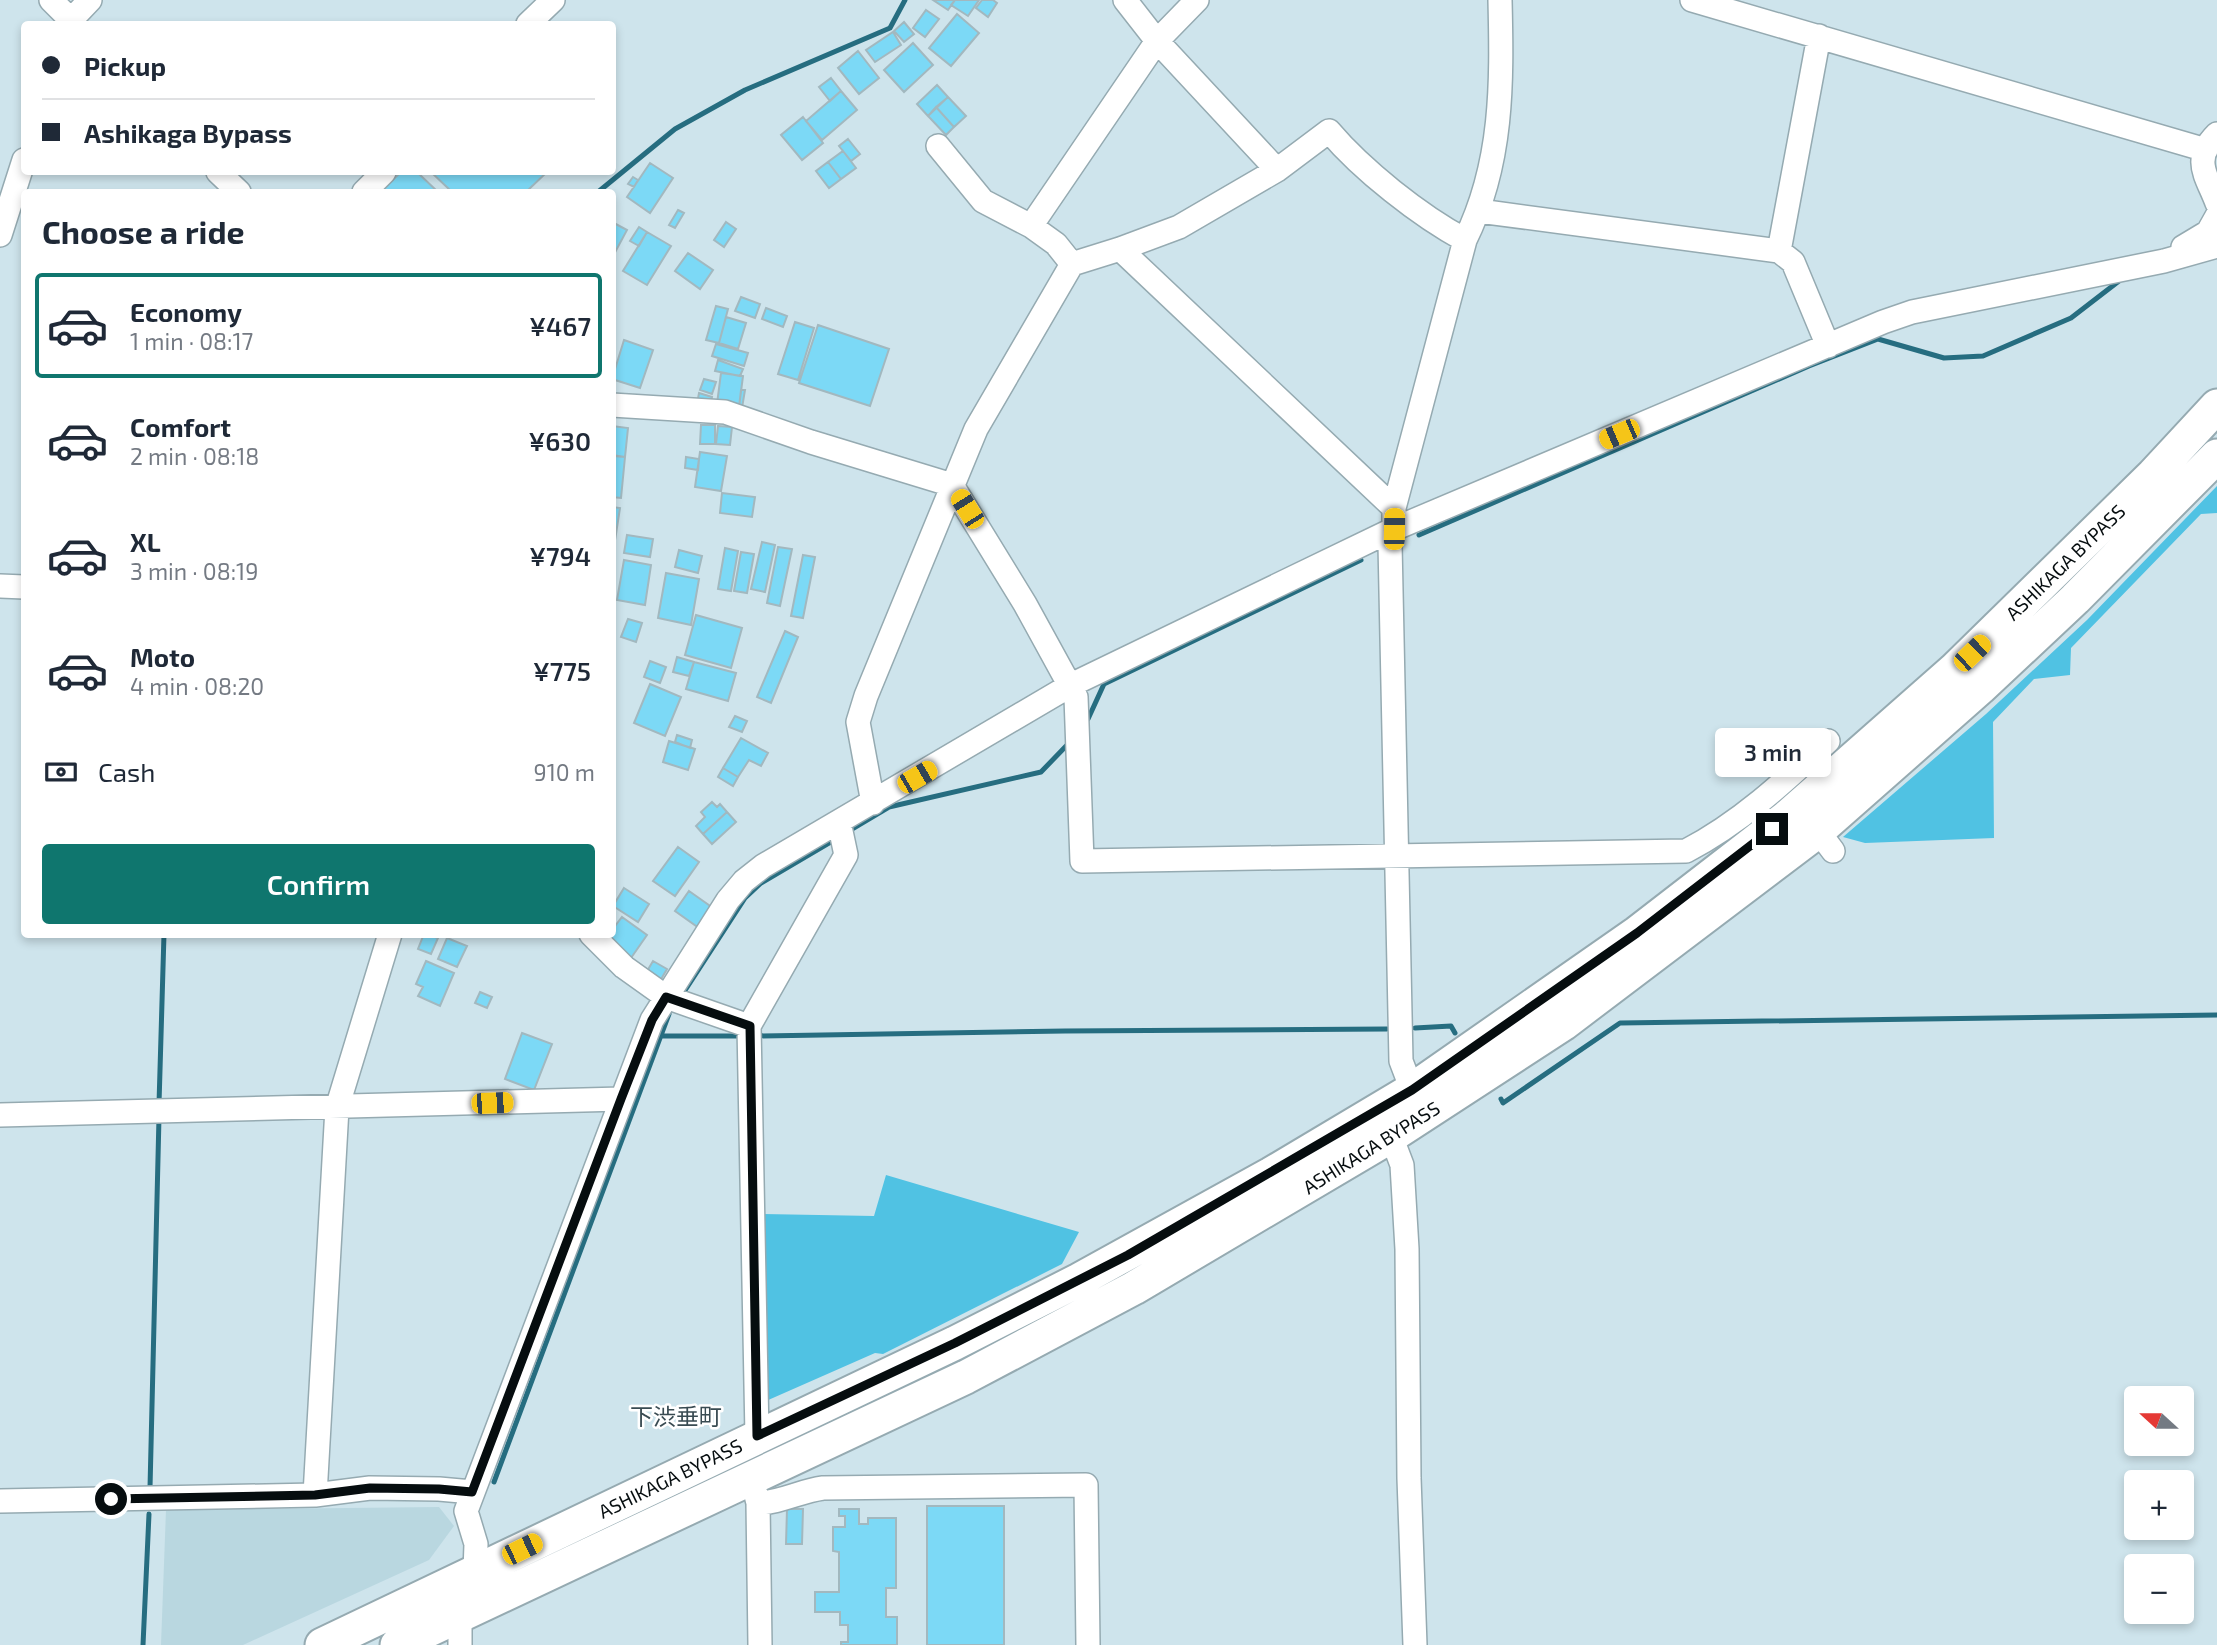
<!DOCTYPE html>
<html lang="en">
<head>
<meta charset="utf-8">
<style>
	body { margin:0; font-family:"Exo 2","Noto Sans JP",sans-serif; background:#f6f6f7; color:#1f2937; height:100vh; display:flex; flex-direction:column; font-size:26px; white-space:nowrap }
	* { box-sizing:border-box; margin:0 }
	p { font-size:23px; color:#747a83 }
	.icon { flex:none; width:38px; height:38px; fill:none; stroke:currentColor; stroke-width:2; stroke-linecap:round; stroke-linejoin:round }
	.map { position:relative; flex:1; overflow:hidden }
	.details { position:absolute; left:21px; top:189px; width:595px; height:749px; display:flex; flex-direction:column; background:#fff; border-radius:7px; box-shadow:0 4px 10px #0003 }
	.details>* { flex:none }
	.hud { position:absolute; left:21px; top:21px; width:595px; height:154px; border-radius:7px; box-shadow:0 4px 10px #0003; display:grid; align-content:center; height:154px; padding:0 21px; background:#fff }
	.needle { width:46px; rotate:291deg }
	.fabs { position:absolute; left:2124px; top:1386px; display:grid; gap:14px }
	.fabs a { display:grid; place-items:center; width:70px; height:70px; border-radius:7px; background:#fff; box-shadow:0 4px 10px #0003; font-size:35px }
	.end { position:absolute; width:32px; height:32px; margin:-16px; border:9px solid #060d0f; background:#fff; box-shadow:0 0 0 4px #fff }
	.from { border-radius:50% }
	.bubble { position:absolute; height:49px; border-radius:7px; background:#fff; box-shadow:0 4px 10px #0003; font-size:23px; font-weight:600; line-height:49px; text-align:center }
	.car { position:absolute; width:21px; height:42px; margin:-21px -10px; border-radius:9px; box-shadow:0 0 5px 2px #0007; background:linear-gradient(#f5c518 24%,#345 0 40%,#f5c518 0 76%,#345 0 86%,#f5c518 0) }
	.hud b { display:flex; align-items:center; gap:24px; height:66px; font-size:26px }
	.hud b+b { border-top:2px solid #e0e1e3 }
	.hud i { width:18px; height:18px; background:#1f2937 }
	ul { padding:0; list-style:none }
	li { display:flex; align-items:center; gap:21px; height:105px; margin:0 14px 10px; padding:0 7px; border:4px solid transparent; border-radius:7px }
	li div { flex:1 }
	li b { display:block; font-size:26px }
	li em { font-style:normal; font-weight:600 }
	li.active { border-color:#0f766e }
	li>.icon { width:63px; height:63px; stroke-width:1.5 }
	h2 { padding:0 21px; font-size:32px; line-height:84px }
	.pay { display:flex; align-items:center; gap:18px; height:77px; padding:0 21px; font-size:26px }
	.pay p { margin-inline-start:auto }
	.action { display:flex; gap:14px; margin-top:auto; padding:14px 21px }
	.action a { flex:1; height:80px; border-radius:7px; background:#0f766e; color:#fff; font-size:28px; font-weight:600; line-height:80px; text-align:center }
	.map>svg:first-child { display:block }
	.built { fill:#b9d7e0 }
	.green { fill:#50c2e3 }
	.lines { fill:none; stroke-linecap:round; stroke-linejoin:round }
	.stream { stroke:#266d80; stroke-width:5 }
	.building { fill:#7cd9f6; stroke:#a2b8bf; stroke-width:2 }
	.minor-casing { stroke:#95aab1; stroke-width:26 }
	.highway-casing { stroke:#95aab1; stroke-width:37 }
	.minor { stroke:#fff; stroke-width:23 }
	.highway { stroke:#fff; stroke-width:33 }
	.route { stroke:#060d0f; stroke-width:9 }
	.labels { text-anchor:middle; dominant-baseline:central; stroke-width:5; stroke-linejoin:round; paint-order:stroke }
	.street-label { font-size:19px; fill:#060d0f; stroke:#fff }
	.quarter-label { font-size:23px; fill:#394b52; stroke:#fff }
</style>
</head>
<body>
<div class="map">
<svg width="2217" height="1645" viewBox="0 0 2217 1645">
	<rect width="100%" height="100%" fill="#cee4ec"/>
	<path class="built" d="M 439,1507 L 454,1526 L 429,1560 L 243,1645 L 161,1645 L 166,1510 Z"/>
	<path class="green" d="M 2217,486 L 2217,513 L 2201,514 L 2071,648 L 2070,675 L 2034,679 L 1993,722 L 1994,838 L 1865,843 L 1843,837 L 1986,714 L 2087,620 Z
		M 886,1175 L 1079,1232 L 1062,1264 L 883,1354 L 875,1353 L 766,1401 L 763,1214 L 874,1216 Z"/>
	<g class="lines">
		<path class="stream" d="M 598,192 L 675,129 L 745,90 L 890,28 L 905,0
			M 1419,535 L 1809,366 L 1878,339 L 1944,358 L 1983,356 L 2071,318 L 2119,281
			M 1088,719 L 1104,684 L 1361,560
			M 852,829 L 889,807 L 1041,772 L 1069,743
			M 684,992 L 745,898 L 761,883 L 834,840
			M 1415,1028 L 1451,1026 L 1455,1033
			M 661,1036 L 742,1036
			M 755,1036 L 1065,1031 L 1387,1029
			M 1501,1099 L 1503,1103 L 1620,1023 L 2217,1015
			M 159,1104 L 164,934
			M 494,1482 L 669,1014
			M 150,1488 L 159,1117
			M 143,1645 L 149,1514"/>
	</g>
	<path class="building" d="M 933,0 L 955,0 L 948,10 Z
		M 955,0 L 979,0 L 968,16 L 951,5 Z
		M 982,0 L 993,0 L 997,3 L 988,17 L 976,8 Z
		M 926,10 L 939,19 L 925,37 L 913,28 Z
		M 957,14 L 979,33 L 951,66 L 929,48 Z
		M 904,22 L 914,34 L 904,42 L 894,31 Z
		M 893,32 L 901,45 L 875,62 L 866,50 Z
		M 913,43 L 933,65 L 904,92 L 884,70 Z
		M 858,51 L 879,78 L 859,94 L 838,68 Z
		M 831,78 L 841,91 L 830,101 L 819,87 Z
		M 937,85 L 948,97 L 928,116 L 917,104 Z
		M 841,91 L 857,110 L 822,140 L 806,121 Z
		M 948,97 L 966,116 L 954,127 L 936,107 Z
		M 936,107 L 954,127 L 946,135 L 928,116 Z
		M 803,117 L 823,143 L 802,160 L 781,135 Z
		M 848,139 L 860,154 L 851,161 L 839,146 Z
		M 843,151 L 856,168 L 841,179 L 828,162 Z
		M 828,162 L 841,179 L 829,188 L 816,171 Z
		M 650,163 L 673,178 L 650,213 L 627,197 Z
		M 401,172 L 417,172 L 438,192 L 380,192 Z
		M 431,172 L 547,172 L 526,192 L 452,192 Z
		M 633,177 L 638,180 L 634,187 L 628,184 Z
		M 678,210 L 684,213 L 675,228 L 669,225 Z
		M 612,222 L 627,230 L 612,258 Z
		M 726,222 L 736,229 L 724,247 L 714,240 Z
		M 639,227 L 647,232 L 639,246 L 630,241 Z
		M 647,232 L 671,246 L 647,285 L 623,271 Z
		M 688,253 L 713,270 L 700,289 L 675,271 Z
		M 741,297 L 760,304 L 755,318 L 735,311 Z
		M 716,306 L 728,309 L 719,343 L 706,340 Z
		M 766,308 L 787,316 L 783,327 L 762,319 Z
		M 726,317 L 746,323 L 738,349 L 719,343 Z
		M 795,322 L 814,328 L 798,380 L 778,374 Z
		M 818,325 L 889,349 L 870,406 L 799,383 Z
		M 624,340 L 653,350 L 640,388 L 612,379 Z
		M 716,344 L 748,353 L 744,366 L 712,356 Z
		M 718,360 L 743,369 L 740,376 L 715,371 Z
		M 721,373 L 743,376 L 739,407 L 717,404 Z
		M 704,379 L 716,382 L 712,394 L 700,390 Z
		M 741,390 L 745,390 L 742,408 L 739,407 Z
		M 699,393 L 712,397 L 710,407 L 697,404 Z
		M 701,425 L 715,425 L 715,444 L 700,444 Z
		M 612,426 L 628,428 L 625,457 L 612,455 Z
		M 718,426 L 732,427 L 730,445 L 716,444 Z
		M 700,452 L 727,456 L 721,491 L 695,487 Z
		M 613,456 L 625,457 L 621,498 L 612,497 Z
		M 686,457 L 699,459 L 698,470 L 685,468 Z
		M 722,493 L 755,497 L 752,517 L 720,513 Z
		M 612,507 L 620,508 L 614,547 L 612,547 Z
		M 627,535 L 653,539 L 650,557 L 624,553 Z
		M 762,542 L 775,545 L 765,592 L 751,589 Z
		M 778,547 L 792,549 L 780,606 L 767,603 Z
		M 725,548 L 738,551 L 731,591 L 718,589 Z
		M 679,550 L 702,556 L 698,573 L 675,567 Z
		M 741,552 L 754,554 L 747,593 L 734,591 Z
		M 803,555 L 815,557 L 803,618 L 791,616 Z
		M 624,560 L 651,565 L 645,605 L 617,600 Z
		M 666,573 L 699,579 L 691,625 L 658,618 Z
		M 696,615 L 742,628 L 731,668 L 685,655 Z
		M 628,619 L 642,623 L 636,642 L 621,637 Z
		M 785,631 L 798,637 L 771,703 L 757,697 Z
		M 677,657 L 694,662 L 689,676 L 673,672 Z
		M 650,661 L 666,667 L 660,683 L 644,677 Z
		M 694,662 L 736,673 L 728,701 L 686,689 Z
		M 650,684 L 681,697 L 665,736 L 634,723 Z
		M 735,716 L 747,721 L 742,732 L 729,727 Z
		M 677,735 L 692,740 L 690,748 L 675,742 Z
		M 741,738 L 768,753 L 761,766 L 749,760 L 738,777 L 723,768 Z
		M 669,741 L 695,749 L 688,770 L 663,762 Z
		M 723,768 L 738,777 L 733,786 L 718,777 Z
		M 712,802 L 717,807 L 720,804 L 727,812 L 703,834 L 696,826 L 705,817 L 701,812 Z
		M 727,812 L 736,822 L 712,844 L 703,834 Z
		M 678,847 L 699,862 L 675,896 L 653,881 Z
		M 624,888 L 649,904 L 638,922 L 613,906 Z
		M 689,891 L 713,908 L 699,928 L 675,911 Z
		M 622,917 L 647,935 L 631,958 L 605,941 L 609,934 L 612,934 L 612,930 Z
		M 424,934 L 438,938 L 431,954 L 418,949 Z
		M 447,938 L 467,946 L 457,967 L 438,959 Z
		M 426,961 L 454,973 L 440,1006 L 418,996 L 423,987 L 416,984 Z
		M 653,961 L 667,969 L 660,981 L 646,973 Z
		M 480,992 L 492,997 L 487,1008 L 475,1003 Z
		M 522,1033 L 552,1044 L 534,1090 L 505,1079 Z
		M 927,1506 L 1004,1506 L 1004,1645 L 927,1645 Z
		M 787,1509 L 803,1509 L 802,1544 L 786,1544 Z
		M 839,1509 L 859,1509 L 859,1524 L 868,1524 L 868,1518 L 896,1518 L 896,1588 L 886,1588 L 886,1617 L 897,1617 L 897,1645 L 841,1645 L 841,1642 L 848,1642 L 848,1625 L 840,1625 L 840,1612 L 815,1612 L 815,1592 L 839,1592 L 839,1552 L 833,1551 L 833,1527 L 845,1527 L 845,1516 L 839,1516 Z"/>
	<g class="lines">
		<g class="minor-casing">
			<path id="minor" d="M 51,0 L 75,24
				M 1125,0 L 1157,41 L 1277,170
				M 1692,0 L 2206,150
				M 69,24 L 71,20 L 90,0
				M 528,24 L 553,0
				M 2217,134 C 2191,160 2207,176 2217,203
				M 938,146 L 983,201 L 1031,226
				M 218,172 L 239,192
				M 364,192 L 384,172
				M 1479,211 L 1779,251 L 1793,262 L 1828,346
				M 0,235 L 24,160
				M 2183,247 L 2208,232 L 2217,216
				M 1120,249 L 1394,508
				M 1779,251 L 1819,36
				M 1072,264 L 1056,244 L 1031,226 L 1157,41 L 1197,0
				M 612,405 L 725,412 L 811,442 L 952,485 L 1025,604 L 1076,697 L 1082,861 L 1686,851 C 1740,823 1784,782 1828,741
				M 0,586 L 24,587
				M 873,803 L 858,722 L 866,696 L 976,429 L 1072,264 L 1120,249 L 1179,227 L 1277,170 L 1329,131 C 1362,170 1420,216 1465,240
				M 1818,831 L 1833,851
				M 591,934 L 624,967 L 666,997 L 749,1026
				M 1412,1090 L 1401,1061 L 1390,544 L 1394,529 L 1394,508 L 1465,240 C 1503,163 1502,83 1500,0
				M 0,1115 L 621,1099
				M 1391,1136 L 1402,1165 L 1407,1249 L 1409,1478 L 1415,1645
				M 757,1436 L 749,1026 L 846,855 L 839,822
				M 755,1491 L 758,1503 L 760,1645
				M 315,1495 L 337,1108 L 390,934
				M 0,1501 L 315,1495 L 370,1488 L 439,1489 L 472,1492
				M 758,1503 C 780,1503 800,1491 823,1488 L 1086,1485 L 1088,1645
				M 460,1645 L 460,1615 L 475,1572 L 476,1544 L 466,1511 L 652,1020 L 728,900 L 744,881 L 763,866 L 1071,685 L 1394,529 L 1883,322 L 1912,312 L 2164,261 L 2217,246"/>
		</g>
		<g class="highway-casing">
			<path id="highway" d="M 322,1645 L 955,1343 L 1079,1280 L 1271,1174 L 1412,1090 L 1637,933 L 1787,817 L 1954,670 L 2153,475 L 2217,406
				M 397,1645 L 966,1377 L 1134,1288 L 1391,1136 L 1563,1024 L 1818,831 L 1980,688 L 2075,599 L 2217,456"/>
		</g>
		<use href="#minor" class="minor"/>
		<use href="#highway" class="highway"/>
	</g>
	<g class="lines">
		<path class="route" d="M 111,1499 L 315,1495 L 370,1488 L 439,1489 L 472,1492 L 621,1099 L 652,1020 L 666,997 L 750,1026 L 757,1436 L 955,1343 L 1128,1255 L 1412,1090 L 1637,933 L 1772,829"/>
	</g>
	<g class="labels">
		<g class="street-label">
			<text transform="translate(2065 562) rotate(-44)">ASHIKAGA BYPASS</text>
			<text transform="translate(1371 1147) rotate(-32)">ASHIKAGA BYPASS</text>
			<text transform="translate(670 1478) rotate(-26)">ASHIKAGA BYPASS</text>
		</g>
		<g class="quarter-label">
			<text x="676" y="1416">下渋垂町</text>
		</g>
	</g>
</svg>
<div class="fabs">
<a><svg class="needle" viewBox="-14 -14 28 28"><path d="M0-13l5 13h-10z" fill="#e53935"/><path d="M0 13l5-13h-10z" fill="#747a83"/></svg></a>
<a>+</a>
<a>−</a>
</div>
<i class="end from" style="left:111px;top:1499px"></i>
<i class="end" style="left:1772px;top:829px"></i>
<div class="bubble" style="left:1715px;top:728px;width:116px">3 min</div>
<i class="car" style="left:1619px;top:434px;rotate:247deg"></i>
<i class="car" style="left:967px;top:509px;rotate:328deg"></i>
<i class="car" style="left:1394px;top:529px;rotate:1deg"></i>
<i class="car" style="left:1972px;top:653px;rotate:46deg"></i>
<i class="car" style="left:917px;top:777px;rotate:60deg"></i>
<i class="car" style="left:492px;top:1103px;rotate:88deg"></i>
<i class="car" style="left:522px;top:1549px;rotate:64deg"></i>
<div class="hud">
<b><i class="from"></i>Pickup</b>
<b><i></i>Ashikaga Bypass</b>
</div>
<section class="details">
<h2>Choose a ride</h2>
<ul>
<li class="active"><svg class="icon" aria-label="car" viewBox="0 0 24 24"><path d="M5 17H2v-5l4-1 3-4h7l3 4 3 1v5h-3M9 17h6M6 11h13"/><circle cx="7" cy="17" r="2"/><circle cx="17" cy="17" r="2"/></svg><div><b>Economy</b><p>1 min · 08:17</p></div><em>¥467</em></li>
<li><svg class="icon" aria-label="car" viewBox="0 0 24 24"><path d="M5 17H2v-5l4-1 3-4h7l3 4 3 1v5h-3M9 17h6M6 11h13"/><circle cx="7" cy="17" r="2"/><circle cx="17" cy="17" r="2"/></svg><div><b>Comfort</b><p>2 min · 08:18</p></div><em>¥630</em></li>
<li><svg class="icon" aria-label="car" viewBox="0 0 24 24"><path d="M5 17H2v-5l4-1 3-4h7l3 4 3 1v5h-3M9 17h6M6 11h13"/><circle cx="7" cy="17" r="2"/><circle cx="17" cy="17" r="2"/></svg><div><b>XL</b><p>3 min · 08:19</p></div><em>¥794</em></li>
<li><svg class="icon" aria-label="car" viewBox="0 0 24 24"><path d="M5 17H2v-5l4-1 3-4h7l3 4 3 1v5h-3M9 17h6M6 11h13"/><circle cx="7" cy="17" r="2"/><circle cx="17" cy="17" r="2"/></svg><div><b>Moto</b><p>4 min · 08:20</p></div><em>¥775</em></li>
</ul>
<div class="pay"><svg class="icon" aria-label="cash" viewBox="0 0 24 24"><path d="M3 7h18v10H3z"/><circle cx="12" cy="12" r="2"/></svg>Cash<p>910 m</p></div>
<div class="action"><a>Confirm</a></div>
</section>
</div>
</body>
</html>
